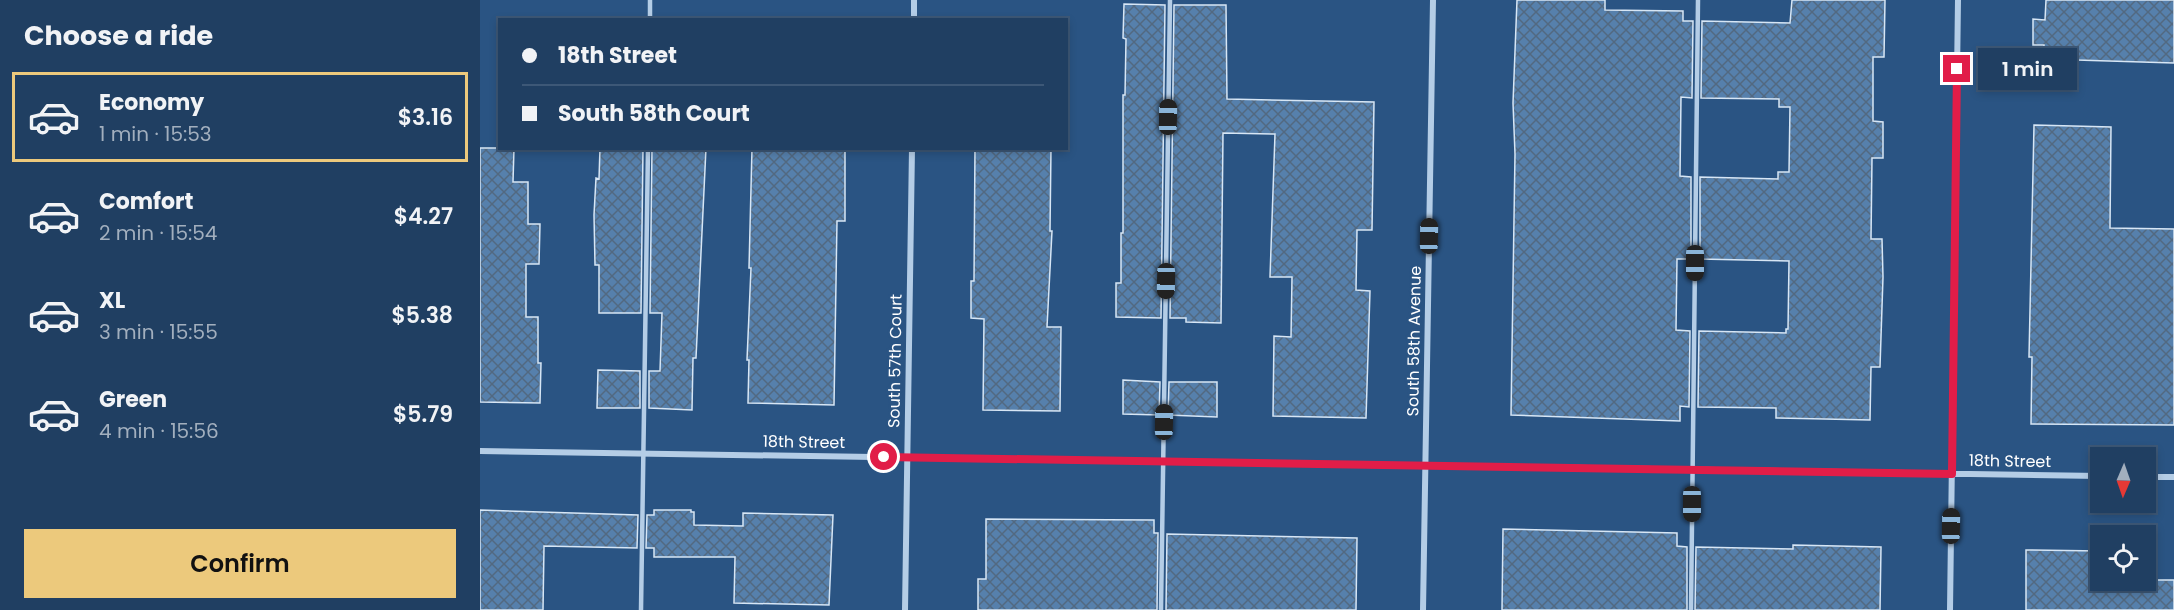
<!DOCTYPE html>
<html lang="en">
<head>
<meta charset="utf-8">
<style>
	body { margin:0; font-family:Poppins,sans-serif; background:#2d4a6b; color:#f1f3f6; height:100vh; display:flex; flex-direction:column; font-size:22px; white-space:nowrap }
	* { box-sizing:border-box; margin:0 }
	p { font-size:20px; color:#a2afbe }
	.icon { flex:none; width:33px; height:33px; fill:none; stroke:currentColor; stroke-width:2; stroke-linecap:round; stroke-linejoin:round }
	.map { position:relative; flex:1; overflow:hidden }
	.drawer { display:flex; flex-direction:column; background:#203f62; width:480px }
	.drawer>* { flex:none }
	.banner { position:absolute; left:18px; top:18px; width:570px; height:132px; border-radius:0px; box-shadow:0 3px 9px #0003,0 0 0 2px #3d5877; display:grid; align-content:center; height:132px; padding:0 24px; background:#203f62 }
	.needle { width:39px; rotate:182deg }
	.controls { position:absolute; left:1610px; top:447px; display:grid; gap:12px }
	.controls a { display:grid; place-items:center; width:66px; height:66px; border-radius:0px; background:#203f62; box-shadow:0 3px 9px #0003,0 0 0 2px #3d5877; font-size:30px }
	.end { position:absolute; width:27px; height:27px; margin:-14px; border:8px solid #e11d48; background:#fff; box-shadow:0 0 0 3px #fff }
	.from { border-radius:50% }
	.bubble { position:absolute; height:42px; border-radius:0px; background:#203f62; box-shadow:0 3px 9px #0003,0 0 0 2px #3d5877; font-size:20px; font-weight:600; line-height:42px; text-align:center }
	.car { position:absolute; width:18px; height:36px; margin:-18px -9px; border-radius:8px; box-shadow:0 0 4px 2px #0007; background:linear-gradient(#222 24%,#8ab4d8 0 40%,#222 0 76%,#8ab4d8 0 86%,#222 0) }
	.banner b { display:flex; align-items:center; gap:21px; height:57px; font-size:22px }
	.banner b+b { border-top:2px solid #3d5877 }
	.banner i { width:15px; height:15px; background:#f1f3f6 }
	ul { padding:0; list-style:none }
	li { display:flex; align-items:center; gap:18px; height:90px; margin:0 12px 9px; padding:0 12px; border:3px solid transparent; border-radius:0px }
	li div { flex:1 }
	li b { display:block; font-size:22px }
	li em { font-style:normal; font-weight:600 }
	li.active { border-color:#ecc97c }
	li>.icon { width:54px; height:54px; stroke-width:1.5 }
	h2 { padding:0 24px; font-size:27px; line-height:72px }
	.action { display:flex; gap:12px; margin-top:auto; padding:12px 24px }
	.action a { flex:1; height:69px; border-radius:0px; background:#ecc97c; color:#111; font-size:24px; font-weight:600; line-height:69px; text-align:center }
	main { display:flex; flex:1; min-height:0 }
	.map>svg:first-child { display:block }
	.building { fill:url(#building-cross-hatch); stroke:#d7e6f5; stroke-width:1.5 }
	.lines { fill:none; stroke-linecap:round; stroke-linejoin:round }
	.lane { stroke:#b4cde6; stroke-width:4.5 }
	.street { stroke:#b4cde6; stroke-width:6 }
	.route { stroke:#e11d48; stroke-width:8 }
	.labels { text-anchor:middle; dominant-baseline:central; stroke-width:5; stroke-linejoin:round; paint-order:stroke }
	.street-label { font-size:16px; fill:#fff; stroke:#2a5483 }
</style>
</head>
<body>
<main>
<section class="drawer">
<h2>Choose a ride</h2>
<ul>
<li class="active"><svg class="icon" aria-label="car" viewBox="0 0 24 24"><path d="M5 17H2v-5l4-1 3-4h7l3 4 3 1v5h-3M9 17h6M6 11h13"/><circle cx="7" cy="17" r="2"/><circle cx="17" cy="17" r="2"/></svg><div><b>Economy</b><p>1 min · 15:53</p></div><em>$3.16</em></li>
<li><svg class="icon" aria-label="car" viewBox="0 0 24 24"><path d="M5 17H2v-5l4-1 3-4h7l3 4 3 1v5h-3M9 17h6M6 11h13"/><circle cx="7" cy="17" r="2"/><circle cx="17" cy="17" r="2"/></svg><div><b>Comfort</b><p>2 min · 15:54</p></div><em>$4.27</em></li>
<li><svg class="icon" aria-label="car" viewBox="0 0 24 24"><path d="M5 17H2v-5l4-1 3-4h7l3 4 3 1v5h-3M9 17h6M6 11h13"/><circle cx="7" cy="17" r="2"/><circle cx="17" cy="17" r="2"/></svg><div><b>XL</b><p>3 min · 15:55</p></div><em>$5.38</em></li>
<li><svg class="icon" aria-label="car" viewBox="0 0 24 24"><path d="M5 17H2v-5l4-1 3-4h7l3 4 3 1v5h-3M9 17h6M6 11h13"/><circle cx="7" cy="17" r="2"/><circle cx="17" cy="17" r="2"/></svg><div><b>Green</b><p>4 min · 15:56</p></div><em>$5.79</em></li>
</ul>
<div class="action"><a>Confirm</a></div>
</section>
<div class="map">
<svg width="1694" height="610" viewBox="0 0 1694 610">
	<defs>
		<pattern id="building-cross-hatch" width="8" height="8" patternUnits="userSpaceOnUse" patternTransform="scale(1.5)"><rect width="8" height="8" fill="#5680ac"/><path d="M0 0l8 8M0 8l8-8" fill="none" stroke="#526981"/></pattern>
	</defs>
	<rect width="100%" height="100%" fill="#2a5483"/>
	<path class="building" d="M 1037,0 L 1125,0 L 1125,10 L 1203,11 L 1203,21 L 1213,21 L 1212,98 L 1201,97 L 1200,176 L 1211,177 L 1211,259 L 1197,259 L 1196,330 L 1210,331 L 1209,407 L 1200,406 L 1200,421 L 1031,415 L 1035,154 L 1033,103 Z
		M 1312,0 L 1405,0 L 1404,57 L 1393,57 L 1393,121 L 1403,122 L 1403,158 L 1392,158 L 1391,239 L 1402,239 L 1403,277 L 1400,367 L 1391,367 L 1390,420 L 1296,418 L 1296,408 L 1218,407 L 1219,331 L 1306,333 L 1306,329 L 1308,329 L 1309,261 L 1220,259 L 1220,177 L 1298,179 L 1298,172 L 1309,172 L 1310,107 L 1299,107 L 1299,99 L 1221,98 L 1222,21 L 1310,23 Z
		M 1566,0 L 1694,0 L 1694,63 L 1564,59 L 1564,45 L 1553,45 L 1553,19 L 1565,20 Z
		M 644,4 L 685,5 L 681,318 L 636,317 L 636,283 L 641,283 L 641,233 L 643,233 L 643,95 L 645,95 L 646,39 L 643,38 Z
		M 694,5 L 746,5 L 747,99 L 894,102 L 892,230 L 877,230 L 876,290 L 890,291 L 886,418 L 793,416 L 794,336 L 811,337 L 812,277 L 790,277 L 795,134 L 743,133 L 741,323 L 706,322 L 706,318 L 690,318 Z
		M 1554,125 L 1631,127 L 1630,228 L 1694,229 L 1694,425 L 1551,424 L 1552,357 L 1549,357 Z
		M 0,148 L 34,148 L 33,182 L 48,182 L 48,224 L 60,224 L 59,264 L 46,264 L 46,317 L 58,317 L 58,363 L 61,363 L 60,403 L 0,402 Z
		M 120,148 L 163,148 L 161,313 L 119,313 L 119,265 L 115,265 L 114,215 L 116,178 L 119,179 Z
		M 172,148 L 226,148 L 216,358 L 213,358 L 212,410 L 169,408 L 169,371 L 180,371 L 182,313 L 170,313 Z
		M 272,148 L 365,148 L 365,221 L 357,221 L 354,405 L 268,403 L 269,360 L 267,360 L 271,268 L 269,268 Z
		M 495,148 L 571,148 L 570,231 L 572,231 L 567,327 L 581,327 L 580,411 L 503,410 L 504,319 L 491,318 L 491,281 L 494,281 Z
		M 118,370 L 160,371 L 160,408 L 117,408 Z
		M 643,380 L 680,382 L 679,415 L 643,414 Z
		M 689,382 L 737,382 L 737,417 L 688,415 Z
		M 0,510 L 158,515 L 157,548 L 64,546 L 63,610 L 0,610 Z
		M 174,510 L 211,510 L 211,512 L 214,512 L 214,525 L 263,526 L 263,513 L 353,515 L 349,605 L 254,603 L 255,557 L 174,557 L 174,548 L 166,548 L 167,515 L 174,515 Z
		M 506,519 L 674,520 L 674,533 L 678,533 L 677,610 L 498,610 L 498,579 L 506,579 Z
		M 1023,529 L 1197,533 L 1197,546 L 1207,547 L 1207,610 L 1022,610 Z
		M 687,534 L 877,538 L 876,610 L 686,610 Z
		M 1313,545 L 1401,547 L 1400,610 L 1215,610 L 1216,547 L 1313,549 Z
		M 1546,550 L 1620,551 L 1620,580 L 1694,580 L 1694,610 L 1546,610 Z"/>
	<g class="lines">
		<path class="lane" d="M 170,20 L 170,0
			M 161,610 L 168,148
			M 681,610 L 690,0
			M 1211,610 L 1218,0"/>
		<path class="street" d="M 434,20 L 434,0
			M 0,451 L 1620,476
			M 1665,477 L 1694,477
			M 425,610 L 432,148
			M 943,610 L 953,0
			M 1470,610 L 1478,0"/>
	</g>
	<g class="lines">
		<path class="route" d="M 404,457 L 1472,474 L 1477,69"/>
	</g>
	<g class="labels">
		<g class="street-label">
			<text transform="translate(934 341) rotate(-89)">South 58th Avenue</text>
			<text transform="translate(415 361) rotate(-89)">South 57th Court</text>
			<text transform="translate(324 442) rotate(1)">18th Street</text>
			<text transform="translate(1530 461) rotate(1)">18th Street</text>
		</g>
	</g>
</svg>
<div class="controls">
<a><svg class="needle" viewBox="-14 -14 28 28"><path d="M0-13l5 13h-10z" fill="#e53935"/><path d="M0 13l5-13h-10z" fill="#a2afbe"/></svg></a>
<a><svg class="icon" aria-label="locate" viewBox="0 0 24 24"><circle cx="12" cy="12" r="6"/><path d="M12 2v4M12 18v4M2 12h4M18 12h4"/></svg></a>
</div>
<i class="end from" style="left:404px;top:457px"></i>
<i class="end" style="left:1477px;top:69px"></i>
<div class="bubble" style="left:1498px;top:48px;width:99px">1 min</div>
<i class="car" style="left:688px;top:117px;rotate:1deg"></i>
<i class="car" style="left:949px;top:236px;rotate:1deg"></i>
<i class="car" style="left:1215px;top:263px;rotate:180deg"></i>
<i class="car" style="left:686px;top:281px;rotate:181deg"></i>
<i class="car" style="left:684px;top:422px;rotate:1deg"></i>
<i class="car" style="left:1212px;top:504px;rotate:180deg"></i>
<i class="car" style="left:1471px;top:526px;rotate:1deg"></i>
<div class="banner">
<b><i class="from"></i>18th Street</b>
<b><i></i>South 58th Court</b>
</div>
</div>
</main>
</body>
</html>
